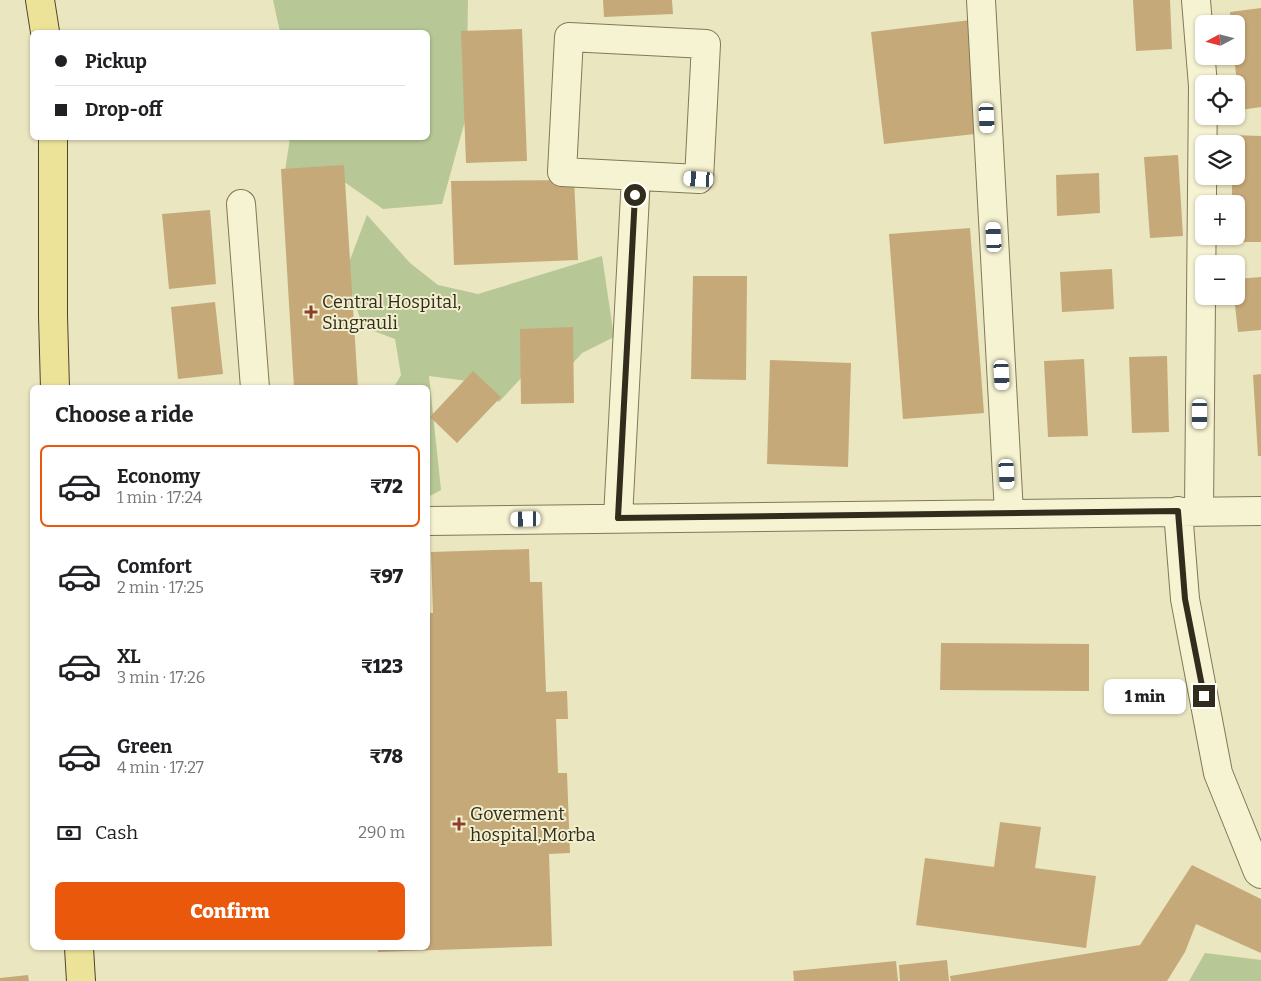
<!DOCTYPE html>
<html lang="en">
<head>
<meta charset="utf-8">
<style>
	body { margin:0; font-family:Bitter,serif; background:#f2f2f2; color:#202124; height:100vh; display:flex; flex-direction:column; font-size:19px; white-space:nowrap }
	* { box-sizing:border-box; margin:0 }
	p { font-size:16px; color:#757577 }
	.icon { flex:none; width:28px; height:28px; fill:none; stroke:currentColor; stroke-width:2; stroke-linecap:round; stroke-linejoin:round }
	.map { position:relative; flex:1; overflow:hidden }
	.side { position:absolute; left:30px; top:385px; width:400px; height:565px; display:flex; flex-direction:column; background:#fff; border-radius:8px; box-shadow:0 1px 4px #0004 }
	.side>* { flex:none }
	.banner { position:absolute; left:30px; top:30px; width:400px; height:110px; border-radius:8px; box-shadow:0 1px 4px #0004; display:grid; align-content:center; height:110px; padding:0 25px; background:#fff }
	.needle { width:32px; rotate:263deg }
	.tools { position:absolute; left:1195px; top:15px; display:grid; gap:10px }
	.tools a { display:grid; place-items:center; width:50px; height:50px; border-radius:8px; background:#fff; box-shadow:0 1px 4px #0004; font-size:25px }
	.end { position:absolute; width:22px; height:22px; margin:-11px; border:6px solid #322c1d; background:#fff; box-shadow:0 0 0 2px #fff }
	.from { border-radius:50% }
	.bubble { position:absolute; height:35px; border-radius:8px; background:#fff; box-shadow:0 1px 4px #0004; font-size:16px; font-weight:800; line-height:35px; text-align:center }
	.car { position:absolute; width:15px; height:30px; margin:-15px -8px; border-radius:6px; box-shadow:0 0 4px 1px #0007; background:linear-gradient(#fff 24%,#345 0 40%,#fff 0 76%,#345 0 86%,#fff 0) }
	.banner b { display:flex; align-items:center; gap:18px; height:48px; font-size:19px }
	.banner b+b { border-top:1px solid #e0e0e0 }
	.banner i { width:12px; height:12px; background:#202124 }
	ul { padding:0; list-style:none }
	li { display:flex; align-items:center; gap:15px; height:82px; margin:0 10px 8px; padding:0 15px; border:2px solid transparent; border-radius:8px }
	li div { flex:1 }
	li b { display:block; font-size:19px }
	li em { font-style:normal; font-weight:800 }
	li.on { border-color:#ea580c }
	li>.icon { width:45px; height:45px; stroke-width:1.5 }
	h2 { padding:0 25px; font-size:22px; line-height:60px }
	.pay { display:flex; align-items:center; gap:12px; height:55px; padding:0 25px; font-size:19px }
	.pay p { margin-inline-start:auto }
	.primary-button { display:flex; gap:10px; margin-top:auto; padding:10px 25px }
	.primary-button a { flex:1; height:58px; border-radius:8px; background:#ea580c; color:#fff; font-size:20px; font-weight:800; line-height:58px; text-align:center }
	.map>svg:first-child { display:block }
	.green { fill:#b7c795 }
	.building { fill:#c6a978 }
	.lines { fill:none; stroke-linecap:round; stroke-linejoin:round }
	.minor-casing { stroke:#827759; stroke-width:30 }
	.primary-casing { stroke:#4f442d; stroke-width:30 }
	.minor { stroke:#f6f3d2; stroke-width:28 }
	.primary { stroke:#ece399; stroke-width:28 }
	.route { stroke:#322c1d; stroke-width:6 }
	.poi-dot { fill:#8c412d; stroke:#f2efcf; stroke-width:2 }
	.labels { text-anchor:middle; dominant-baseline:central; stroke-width:4; stroke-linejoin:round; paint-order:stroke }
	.poi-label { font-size:18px; fill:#322c1d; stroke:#f2efcf; text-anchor:start }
</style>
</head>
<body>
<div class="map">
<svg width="1261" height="981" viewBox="0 0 1261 981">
	<rect width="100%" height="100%" fill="#eae6c0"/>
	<path class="green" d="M 273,0 L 468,0 L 466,117 L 442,204 L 383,209 L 343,181 L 283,184 L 290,138 L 428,138 L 428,32 L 280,32 Z
		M 367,215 L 410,263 L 438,285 L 478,294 L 602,256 L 614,337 L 582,353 L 544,395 L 535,363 L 499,402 L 468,381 L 429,376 L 441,490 L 428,497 L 428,388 L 394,387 L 401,375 L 395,339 L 363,327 L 345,273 Z
		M 1205,953 L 1261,960 L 1261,981 L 1189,981 Z"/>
	<path class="building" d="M 603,0 L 672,0 L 673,14 L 604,17 Z
		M 1133,0 L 1170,0 L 1172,49 L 1136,51 Z
		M 1261,8 L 1261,107 L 1240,110 L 1234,56 L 1236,56 L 1236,24 L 1231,24 L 1230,12 Z
		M 971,20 L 984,133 L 884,144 L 871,32 Z
		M 522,29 L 527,161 L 466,163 L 461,31 Z
		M 1232,135 L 1261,136 L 1261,242 L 1232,242 L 1232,236 L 1236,236 L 1236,204 L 1232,204 L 1232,176 L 1236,176 L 1236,144 L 1232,144 Z
		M 1178,155 L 1183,236 L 1150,238 L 1144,157 Z
		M 344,165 L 358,388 L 294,388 L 281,169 Z
		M 1099,173 L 1100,213 L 1057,216 L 1056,175 Z
		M 574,180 L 578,260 L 454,265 L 451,181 Z
		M 210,210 L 216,284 L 169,289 L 162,214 Z
		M 970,228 L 984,413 L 903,419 L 889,234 Z
		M 1112,269 L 1114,309 L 1062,312 L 1060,272 Z
		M 693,276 L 747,276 L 746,380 L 691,379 Z
		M 1261,277 L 1261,330 L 1238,332 L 1234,296 L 1236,296 L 1236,279 Z
		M 215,302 L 223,374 L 178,379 L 171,307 Z
		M 573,327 L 574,403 L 521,404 L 520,329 Z
		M 1167,356 L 1169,432 L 1132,433 L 1129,357 Z
		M 1084,359 L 1088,436 L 1048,437 L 1044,361 Z
		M 770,360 L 851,363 L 848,467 L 767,464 Z
		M 473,371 L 501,397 L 457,443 L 430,417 Z
		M 1261,374 L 1261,456 L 1258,456 L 1253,375 Z
		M 529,549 L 530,582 L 542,582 L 546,692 L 567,691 L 568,719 L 556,719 L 558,773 L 567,773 L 570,853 L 549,854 L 552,946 L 378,952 L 378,948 L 428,948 L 428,613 L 433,613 L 431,552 Z
		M 941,643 L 1089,644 L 1089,691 L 940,690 Z
		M 1000,822 L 1041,827 L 1035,868 L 1096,876 L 1086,948 L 916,925 L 925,858 L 994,867 Z
		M 1192,865 L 1261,899 L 1261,953 L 1196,924 L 1185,952 L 1167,981 L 951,981 L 950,976 L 1140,945 Z
		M 947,960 L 949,981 L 900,981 L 899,965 Z
		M 896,961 L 898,981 L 794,981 L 793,971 Z
		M 28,975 L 29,981 L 0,981 L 0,978 Z"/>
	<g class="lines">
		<g class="minor-casing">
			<path id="minor" d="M 981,0 L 1009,513
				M 1196,0 L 1203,86 L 1199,511
				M 569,37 L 706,44 L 699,179 L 562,172 Z
				M 241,204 L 255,388
				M 1178,511 L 1185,599 L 1218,773 L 1258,872 L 1261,874
				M 618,518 L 636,176
				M 428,521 L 1261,511"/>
		</g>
		<g class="primary-casing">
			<path id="primary" d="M 40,0 L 45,32
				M 53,138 L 53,316 L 55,388
				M 79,948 L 81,981"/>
		</g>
		<use href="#minor" class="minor"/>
		<use href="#primary" class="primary"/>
	</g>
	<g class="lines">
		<path class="route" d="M 635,195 L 618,518 L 1178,511 L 1185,599 L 1204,696"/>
	</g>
	<g class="poi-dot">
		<path d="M308.5 304.5h5v5h5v5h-5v5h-5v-5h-5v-5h5z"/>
		<path d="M456.5 816.5h5v5h5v5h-5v5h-5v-5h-5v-5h5z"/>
	</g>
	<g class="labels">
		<g class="poi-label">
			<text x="322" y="302">Central Hospital,<tspan x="322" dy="21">Singrauli</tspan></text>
			<text x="470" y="814">Goverment<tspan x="470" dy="21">hospital,Morba</tspan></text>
		</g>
	</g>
</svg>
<div class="tools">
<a><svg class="needle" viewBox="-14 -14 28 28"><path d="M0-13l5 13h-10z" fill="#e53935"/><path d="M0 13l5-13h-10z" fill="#757577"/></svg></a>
<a><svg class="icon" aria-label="locate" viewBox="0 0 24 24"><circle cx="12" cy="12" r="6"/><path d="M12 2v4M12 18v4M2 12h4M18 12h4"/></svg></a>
<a><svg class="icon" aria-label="layers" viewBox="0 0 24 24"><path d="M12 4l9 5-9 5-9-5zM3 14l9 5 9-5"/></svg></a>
<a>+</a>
<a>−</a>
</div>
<i class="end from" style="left:635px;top:195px"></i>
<i class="end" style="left:1204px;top:696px"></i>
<div class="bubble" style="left:1104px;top:679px;width:82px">1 min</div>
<i class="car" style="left:987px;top:118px;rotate:177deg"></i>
<i class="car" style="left:699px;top:179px;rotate:273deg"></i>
<i class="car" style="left:994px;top:237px;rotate:357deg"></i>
<i class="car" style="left:1002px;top:375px;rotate:177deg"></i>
<i class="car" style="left:1200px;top:414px;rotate:180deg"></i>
<i class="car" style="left:1007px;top:474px;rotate:177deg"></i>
<i class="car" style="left:526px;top:519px;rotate:269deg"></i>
<div class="banner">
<b><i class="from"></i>Pickup</b>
<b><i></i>Drop-off</b>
</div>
<section class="side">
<h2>Choose a ride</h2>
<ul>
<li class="on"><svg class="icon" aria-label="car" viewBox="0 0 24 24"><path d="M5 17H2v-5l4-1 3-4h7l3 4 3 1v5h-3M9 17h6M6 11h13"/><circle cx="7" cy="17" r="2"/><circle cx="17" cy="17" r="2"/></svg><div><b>Economy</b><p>1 min · 17:24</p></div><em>₹72</em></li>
<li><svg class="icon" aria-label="car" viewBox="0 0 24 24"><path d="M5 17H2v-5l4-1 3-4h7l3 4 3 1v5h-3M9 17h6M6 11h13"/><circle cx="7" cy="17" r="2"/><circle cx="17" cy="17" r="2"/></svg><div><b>Comfort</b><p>2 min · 17:25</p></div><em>₹97</em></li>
<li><svg class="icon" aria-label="car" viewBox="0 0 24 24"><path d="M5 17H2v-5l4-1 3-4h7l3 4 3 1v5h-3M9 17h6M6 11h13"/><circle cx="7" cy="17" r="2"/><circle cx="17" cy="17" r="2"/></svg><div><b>XL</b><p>3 min · 17:26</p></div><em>₹123</em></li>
<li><svg class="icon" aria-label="car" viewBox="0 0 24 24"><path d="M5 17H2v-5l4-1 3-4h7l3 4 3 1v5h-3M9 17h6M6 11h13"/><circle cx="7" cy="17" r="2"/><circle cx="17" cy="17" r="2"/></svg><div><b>Green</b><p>4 min · 17:27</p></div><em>₹78</em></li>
</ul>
<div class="pay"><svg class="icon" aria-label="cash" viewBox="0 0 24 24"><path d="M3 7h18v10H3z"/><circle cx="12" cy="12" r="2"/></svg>Cash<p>290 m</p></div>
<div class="primary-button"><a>Confirm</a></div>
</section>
</div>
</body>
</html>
